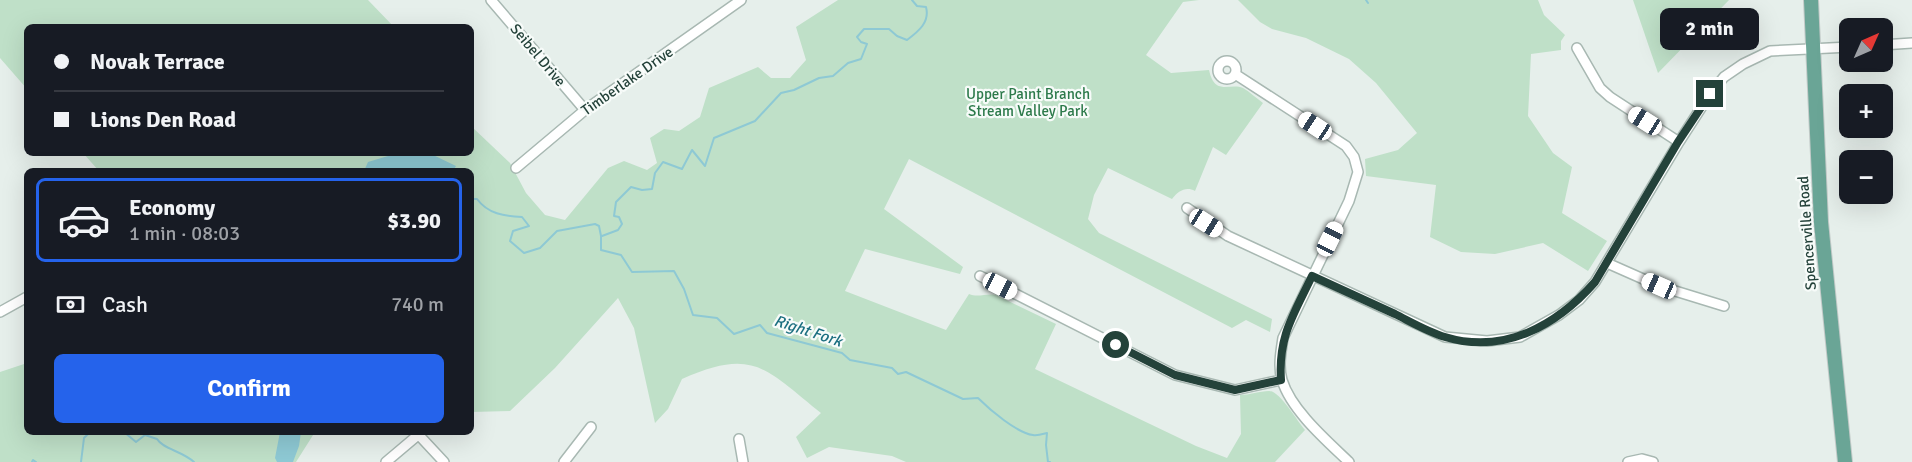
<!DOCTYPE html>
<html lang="en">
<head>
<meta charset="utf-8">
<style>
	body { margin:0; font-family:Signika,sans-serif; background:#242831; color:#f1f3f6; height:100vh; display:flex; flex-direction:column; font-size:22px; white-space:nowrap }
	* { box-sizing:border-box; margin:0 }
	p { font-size:20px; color:#9ea1a6 }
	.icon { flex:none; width:33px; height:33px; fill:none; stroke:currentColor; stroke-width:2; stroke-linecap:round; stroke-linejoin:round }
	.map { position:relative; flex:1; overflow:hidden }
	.details { position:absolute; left:24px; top:168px; width:450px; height:267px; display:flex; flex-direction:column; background:#171b24; border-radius:9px; box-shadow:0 6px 24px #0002 }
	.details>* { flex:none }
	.banner { position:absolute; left:24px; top:24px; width:450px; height:132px; border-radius:9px; box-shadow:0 6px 24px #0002; display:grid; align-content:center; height:132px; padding:0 30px; background:#171b24 }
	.needle { width:39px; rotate:45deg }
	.controls { position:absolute; left:1839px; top:18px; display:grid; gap:12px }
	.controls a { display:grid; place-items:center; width:54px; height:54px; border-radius:9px; background:#171b24; box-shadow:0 6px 24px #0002; font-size:30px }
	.end { position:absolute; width:27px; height:27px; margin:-14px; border:8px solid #24423a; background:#fff; box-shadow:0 0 0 3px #fff }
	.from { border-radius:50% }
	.bubble { position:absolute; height:42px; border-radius:9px; background:#171b24; box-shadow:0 6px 24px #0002; font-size:20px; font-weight:800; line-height:42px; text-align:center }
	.car { position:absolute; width:18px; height:36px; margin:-18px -9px; border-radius:8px; box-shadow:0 0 4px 2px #0007; background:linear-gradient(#fff 24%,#345 0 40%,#fff 0 76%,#345 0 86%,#fff 0) }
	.banner b { display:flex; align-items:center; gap:21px; height:57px; font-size:22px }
	.banner b+b { border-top:2px solid #363941 }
	.banner i { width:15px; height:15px; background:#f1f3f6 }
	ul { padding:10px 0 0; list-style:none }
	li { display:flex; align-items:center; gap:18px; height:84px; margin:0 12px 9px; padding:0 18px; border:3px solid transparent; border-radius:9px }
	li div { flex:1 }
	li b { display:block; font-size:22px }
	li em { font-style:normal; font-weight:800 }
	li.active { border-color:#2563eb }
	li>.icon { width:54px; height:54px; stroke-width:1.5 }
	.pay { display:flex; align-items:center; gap:15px; height:66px; padding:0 30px; font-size:22px }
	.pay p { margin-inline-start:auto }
	.action { display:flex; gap:12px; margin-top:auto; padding:12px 30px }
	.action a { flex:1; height:69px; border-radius:9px; background:#2563eb; color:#fff; font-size:24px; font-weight:800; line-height:69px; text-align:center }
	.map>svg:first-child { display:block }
	.green { fill:#bfe0c8 }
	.water { fill:#8ec9d4 }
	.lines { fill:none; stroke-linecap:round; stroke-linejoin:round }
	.stream { stroke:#8ec9d4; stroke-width:2 }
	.street-casing { stroke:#a8b8b2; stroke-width:12 }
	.primary-casing { stroke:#c2cac8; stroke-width:16 }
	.street { stroke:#fff; stroke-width:9 }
	.primary { stroke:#6aa596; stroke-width:14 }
	.route { stroke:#24423a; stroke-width:8 }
	.labels { text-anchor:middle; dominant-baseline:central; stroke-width:4.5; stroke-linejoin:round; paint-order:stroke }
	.street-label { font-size:15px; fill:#24423a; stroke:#f7fbf9 }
	.park-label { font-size:15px; fill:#2d7a4b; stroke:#f7fbf9 }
	.water-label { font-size:16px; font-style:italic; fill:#1c6f80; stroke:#f7fbf9 }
</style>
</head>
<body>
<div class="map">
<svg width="1912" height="462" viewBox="0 0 1912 462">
	<rect width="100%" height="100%" fill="#e6efeb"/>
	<path class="green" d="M 0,0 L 368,0 L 394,27 L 27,27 L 27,89 L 0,58 Z
		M 838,0 L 1199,0 L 1183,2 L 1146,55 L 1171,73 L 1209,70 C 1215,97 1230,82 1243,88 C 1250,92 1256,98 1263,103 L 1226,155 L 1213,147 L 1195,191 C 1186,186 1178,191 1172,199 L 1108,168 L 1094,195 L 1088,219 L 1099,233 L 1272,319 L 1270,332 L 1246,320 L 1232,328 L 909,159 L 884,209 L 963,267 L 960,274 L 865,249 L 845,291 L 946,330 L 969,294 C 978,298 986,293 996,295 L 1056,324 L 1035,369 L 1196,446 L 1227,458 L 1241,434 L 1240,395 C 1249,395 1260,391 1269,391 C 1280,391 1297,421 1305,430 L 1275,462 L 906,462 L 892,456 L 829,447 L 807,458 L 796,437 L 821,413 C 766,369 754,347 682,379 L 668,409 L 655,423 L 634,328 L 618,298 L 555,368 L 510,411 L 471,412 L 471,171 L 99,171 L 83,153 L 471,153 L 471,126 L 510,163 L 526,193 L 545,215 L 565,220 L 608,168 L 624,161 L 647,170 L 657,163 L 650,138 L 664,129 L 679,131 L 700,117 L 709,88 L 758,67 L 771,78 L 790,78 L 806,60 L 796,27 Z
		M 1238,0 L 1538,0 L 1544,15 L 1565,35 L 1561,41 L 1561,50 L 1531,54 L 1528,116 L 1553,153 L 1572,167 L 1562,213 L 1607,241 L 1588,271 L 1543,243 L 1495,254 L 1461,252 L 1430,237 L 1436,185 L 1366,176 L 1365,159 L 1398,150 L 1417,133 L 1376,83 L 1349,59 L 1306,38 L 1272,29 L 1260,22 Z
		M 1633,0 L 1729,0 L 1658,73 Z
		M 27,363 L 27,432 L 315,432 L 296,462 L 0,462 L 0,372 Z"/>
	<path class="water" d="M 398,153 L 429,153 L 456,166 L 453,171 L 364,171 L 368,162 Z
		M 280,432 L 301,432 L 299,446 L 293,462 L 277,462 L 275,458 Z"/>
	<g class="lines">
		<path class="stream" d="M 1366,0 L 1368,3
			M 471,199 L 477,199 C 488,214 504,216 522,217 L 529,226 L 513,231 L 510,241 L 524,253 L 540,248 L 557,231 L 595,224 L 599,226 L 601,236 L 601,250 L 621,255 L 632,272 L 674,271 L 684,289 L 693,315 L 717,318 L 734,334 L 760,325 L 767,333 L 842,353 L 850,360 L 892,368 L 898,374 L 906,372 L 963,399 L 978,398 C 990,410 1017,433 1033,435 C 1037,436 1043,434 1047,433 L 1046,445 L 1048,462 L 1050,462
			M 602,236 L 618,230 L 622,224 L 619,217 L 614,216 L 616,202 L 631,187 L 642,190 L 652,189 L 655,173 L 663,162 L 682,169 L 692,150 L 705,166 L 714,138 L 755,121 L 781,93 L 794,90 L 819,78 L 833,76 L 848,63 L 861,59 L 867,44 L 861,42 L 857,37 L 864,29 L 889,29 L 897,36 L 907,40 C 919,31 930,22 926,7 L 917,6 L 912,0
			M 124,432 L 136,442 L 145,435 L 146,432
			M 145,435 L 157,439 C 163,449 182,451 194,462
			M 32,462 L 33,460 L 36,462
			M 81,462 L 84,438 L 90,432"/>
		<g class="street-casing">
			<path id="street" d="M 491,0 L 585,110
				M 1882,45 L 1912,43
				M 1577,48 L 1600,88 L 1610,97 L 1679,142
				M1218 70a9 9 0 1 1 18 0a9 9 0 1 1-18 0Z
				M 1235,74 L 1346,146 L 1354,157 L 1358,172 L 1349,201 L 1283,338 C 1281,351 1278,367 1282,380 C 1291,410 1327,441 1349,462
				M 516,168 L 585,110 L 741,0
				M 1187,208 L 1228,236 L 1445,337 L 1487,341 L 1520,337 L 1559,315 L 1579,300 L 1595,282 L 1679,142 L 1710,94 L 1724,77 L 1743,64 L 1770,51 L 1850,47
				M 1607,263 L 1659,286 L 1724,306
				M 980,276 L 1175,375 L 1235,390 L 1281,380
				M 0,312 L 27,297
				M 416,432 L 444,462
				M 739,439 L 743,462
				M 386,462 L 418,435
				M 564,462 L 591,427
				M 1628,462 L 1642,459 L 1653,462"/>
		</g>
		<g class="primary-casing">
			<path id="primary" d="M 1811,0 L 1821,222 L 1845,462"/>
		</g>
		<use href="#street" class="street"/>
		<use href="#primary" class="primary"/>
	</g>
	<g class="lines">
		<path class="route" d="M 1116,345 L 1175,375 L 1235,390 L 1281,380 C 1278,336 1294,314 1312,276 C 1340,289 1367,301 1395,314 C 1411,322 1428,332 1445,337 C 1505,355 1557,325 1595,282 L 1678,142 L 1710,94"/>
	</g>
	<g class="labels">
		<g class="street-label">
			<text transform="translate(538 55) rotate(50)">Seibel Drive</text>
			<text transform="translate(627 81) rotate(-35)">Timberlake Drive</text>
			<text transform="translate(1807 233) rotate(-94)">Spencerville Road</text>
		</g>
		<g class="park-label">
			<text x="1028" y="94">Upper Paint Branch<tspan x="1028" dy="17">Stream Valley Park</tspan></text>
		</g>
		<g class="water-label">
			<text transform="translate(808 331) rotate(18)">Right Fork</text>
		</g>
	</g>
</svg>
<div class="controls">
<a><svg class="needle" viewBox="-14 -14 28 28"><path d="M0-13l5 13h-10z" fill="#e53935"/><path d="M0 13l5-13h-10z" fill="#9ea1a6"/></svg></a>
<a>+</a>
<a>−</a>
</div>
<i class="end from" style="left:1116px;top:345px"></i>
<i class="end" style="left:1710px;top:94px"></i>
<div class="bubble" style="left:1660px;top:8px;width:99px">2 min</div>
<i class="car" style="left:1645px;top:121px;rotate:302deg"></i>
<i class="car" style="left:1315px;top:126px;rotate:303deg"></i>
<i class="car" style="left:1206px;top:223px;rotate:122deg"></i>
<i class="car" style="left:1330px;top:239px;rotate:26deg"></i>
<i class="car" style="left:1000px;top:286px;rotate:117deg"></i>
<i class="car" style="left:1659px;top:286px;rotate:294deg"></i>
<div class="banner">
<b><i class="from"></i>Novak Terrace</b>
<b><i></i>Lions Den Road</b>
</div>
<section class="details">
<ul>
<li class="active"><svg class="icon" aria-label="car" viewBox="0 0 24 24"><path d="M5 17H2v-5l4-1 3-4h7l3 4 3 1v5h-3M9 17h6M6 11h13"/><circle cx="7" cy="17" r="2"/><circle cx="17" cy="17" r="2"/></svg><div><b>Economy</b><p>1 min · 08:03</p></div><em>$3.90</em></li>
</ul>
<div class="pay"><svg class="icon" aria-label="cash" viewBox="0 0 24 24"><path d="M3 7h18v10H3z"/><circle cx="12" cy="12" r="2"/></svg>Cash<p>740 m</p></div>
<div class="action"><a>Confirm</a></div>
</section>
</div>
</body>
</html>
